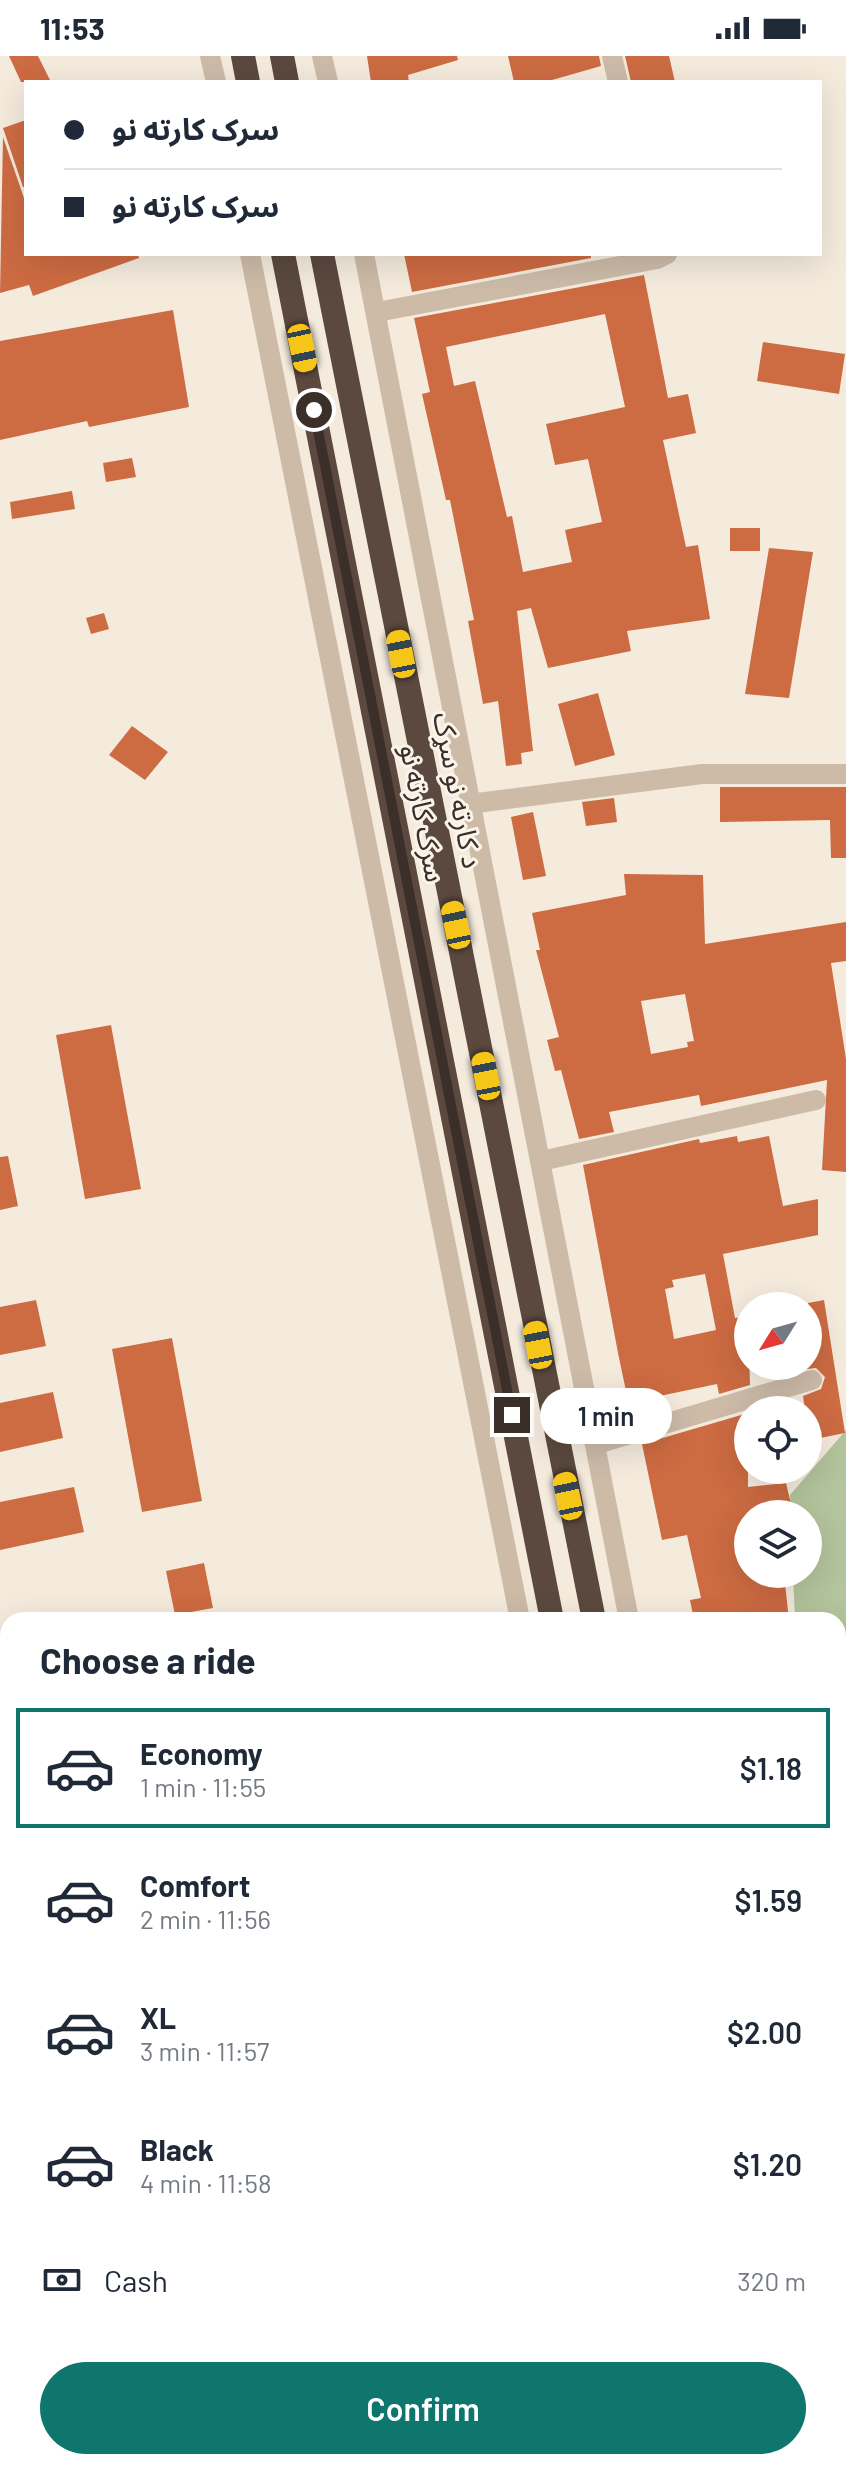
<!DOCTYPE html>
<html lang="en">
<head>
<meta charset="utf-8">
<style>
	body { margin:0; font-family:Barlow,"Noto Sans Arabic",sans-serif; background:#f2f2f3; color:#1f2937; height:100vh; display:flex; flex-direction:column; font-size:30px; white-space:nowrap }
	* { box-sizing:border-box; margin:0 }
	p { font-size:26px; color:#747a83 }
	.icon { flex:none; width:44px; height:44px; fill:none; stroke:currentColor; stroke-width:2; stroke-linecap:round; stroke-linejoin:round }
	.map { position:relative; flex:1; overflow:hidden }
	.side { position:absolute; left:0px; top:1556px; width:846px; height:858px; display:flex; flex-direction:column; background:#fff; border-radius:24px 24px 0 0; box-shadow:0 8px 32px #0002 }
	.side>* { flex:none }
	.top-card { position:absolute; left:24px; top:24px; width:798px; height:176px; border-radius:0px; box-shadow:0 8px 32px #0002; display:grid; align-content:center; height:176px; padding:0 40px; background:#fff }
	.needle { width:52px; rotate:233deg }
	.fabs { position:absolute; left:734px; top:1236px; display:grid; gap:16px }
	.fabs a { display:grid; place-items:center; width:88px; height:88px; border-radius:50%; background:#fff; box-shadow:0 8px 32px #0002; font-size:40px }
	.end { position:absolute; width:36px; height:36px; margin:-18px; border:10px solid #3a2f29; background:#fff; box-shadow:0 0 0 4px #fff }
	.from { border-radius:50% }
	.bubble { position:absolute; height:56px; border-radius:28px; background:#fff; box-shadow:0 8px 32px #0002; font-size:26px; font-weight:600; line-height:56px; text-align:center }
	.car { position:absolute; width:24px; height:48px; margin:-24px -12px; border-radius:10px; box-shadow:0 0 6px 2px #0007; background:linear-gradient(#f5c518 24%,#345 0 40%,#f5c518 0 76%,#345 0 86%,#f5c518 0) }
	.top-card b { display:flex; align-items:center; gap:28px; height:76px; font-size:30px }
	.top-card b+b { border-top:2px solid #e0e1e3 }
	.top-card i { width:20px; height:20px; background:#1f2937 }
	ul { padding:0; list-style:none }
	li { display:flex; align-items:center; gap:24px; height:120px; margin:0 16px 12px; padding:0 24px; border:4px solid transparent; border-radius:0px }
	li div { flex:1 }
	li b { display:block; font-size:30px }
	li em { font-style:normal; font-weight:600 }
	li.on { border-color:#0f766e }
	li>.icon { width:72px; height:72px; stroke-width:1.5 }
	h2 { padding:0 40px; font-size:36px; line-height:96px }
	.pay { display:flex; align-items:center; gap:20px; height:88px; padding:0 40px; font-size:30px }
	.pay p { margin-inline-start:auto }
	.cta { display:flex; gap:16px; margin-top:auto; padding:16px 40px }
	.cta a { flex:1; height:92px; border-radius:48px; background:#0f766e; color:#fff; font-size:32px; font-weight:600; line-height:92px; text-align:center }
	.status { display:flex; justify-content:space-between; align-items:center; height:56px; padding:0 40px; background:#fff; direction:ltr }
	.status svg { height:22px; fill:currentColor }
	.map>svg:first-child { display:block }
	.green { fill:#b4c49c }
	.building { fill:#cd6b42; fill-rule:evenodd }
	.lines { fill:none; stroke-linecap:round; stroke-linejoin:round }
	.minor { stroke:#cdbba8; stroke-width:20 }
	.highway { stroke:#5b493f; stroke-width:24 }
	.route { stroke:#3a2f29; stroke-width:10 }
	.labels { text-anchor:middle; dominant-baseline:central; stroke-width:6; stroke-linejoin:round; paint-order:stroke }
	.street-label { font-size:28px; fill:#3a2f29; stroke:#fbf4ea }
</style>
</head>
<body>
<div class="status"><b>11:53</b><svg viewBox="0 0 49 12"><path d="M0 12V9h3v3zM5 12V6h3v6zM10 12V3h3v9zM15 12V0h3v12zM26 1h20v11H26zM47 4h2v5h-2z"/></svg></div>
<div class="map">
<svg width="846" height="2413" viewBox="0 0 846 2413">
	<rect width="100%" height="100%" fill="#f4ebdd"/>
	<path class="green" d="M 846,1374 L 846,1990 L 844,1990 L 838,1959 L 838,1564 L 795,1564 L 793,1518 L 808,1518 L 808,1458 L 791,1458 L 790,1439 Z"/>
	<path class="building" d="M 9,0 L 38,0 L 51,26 L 21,26 Z
		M 367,0 L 457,0 L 458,4 L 408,19 L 409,26 L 371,26 Z
		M 508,0 L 599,0 L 601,10 L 545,26 L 514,26 Z
		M 625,0 L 669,0 L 675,26 L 631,26 Z
		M 26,64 L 26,131 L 23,131 L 3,72 Z
		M 3,81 L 26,148 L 26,198 L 138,198 L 139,202 L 33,240 L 29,229 L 0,237 Z
		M 404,198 L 591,198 L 591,202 L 412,236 Z
		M 644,219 L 668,342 L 688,338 L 696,377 L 663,384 L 686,491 L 698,489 L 710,563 L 627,575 L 631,595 L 548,612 L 531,552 L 517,555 L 533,695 L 521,697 L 522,708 L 506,710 L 498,645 L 483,648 L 468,565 L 474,564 L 450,444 L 446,444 L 422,338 L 430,336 L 414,262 ZM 605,258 L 625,351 L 546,368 L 555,409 L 588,403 L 602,466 L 565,474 L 572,506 L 523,516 L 512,460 L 507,461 L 475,325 L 454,330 L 446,291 Z
		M 173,254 L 189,351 L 89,371 L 87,365 L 0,384 L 0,285 Z
		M 763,286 L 845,298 L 839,338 L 757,325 Z
		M 132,402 L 136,421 L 106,426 L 103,407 Z
		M 72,435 L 75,453 L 12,463 L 10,446 Z
		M 730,472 L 760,472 L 760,495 L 730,495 Z
		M 769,492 L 813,496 L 789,642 L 745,638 Z
		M 104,557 L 109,573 L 91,578 L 86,562 Z
		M 598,637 L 615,699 L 575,710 L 558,648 Z
		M 132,670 L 168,696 L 145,724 L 109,699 Z
		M 720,731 L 846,731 L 846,802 L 831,802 L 830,764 L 720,766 Z
		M 614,742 L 617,766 L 586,770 L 582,746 Z
		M 533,756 L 546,820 L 523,824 L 511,761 Z
		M 624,818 L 703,819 L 705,888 L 846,866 L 846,905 L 831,907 L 846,1003 L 846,1116 L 822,1114 L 827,1024 L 701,1050 L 699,1039 L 609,1056 L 614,1076 L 579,1083 L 561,1014 L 555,1015 L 547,984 L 559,981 L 536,894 L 540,894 L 532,857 L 626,839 ZM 685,938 L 694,985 L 687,986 L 688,991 L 651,998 L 641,945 Z
		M 111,969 L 141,1133 L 85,1143 L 56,979 Z
		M 737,1080 L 738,1086 L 769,1080 L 783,1150 L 818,1143 L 818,1179 L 723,1198 L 735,1262 L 748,1260 L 750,1329 L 719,1338 L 717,1328 L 650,1342 L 653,1358 L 637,1362 L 636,1353 L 630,1354 L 618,1297 L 583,1109 L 699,1083 L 700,1087 ZM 705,1218 L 716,1274 L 674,1283 L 665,1233 L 674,1231 L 672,1224 Z
		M 8,1100 L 18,1150 L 0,1154 L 0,1101 Z
		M 36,1244 L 46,1290 L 0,1299 L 0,1251 Z
		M 824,1244 L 845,1377 L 810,1384 L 808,1354 L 805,1354 L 803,1340 L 821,1333 L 825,1321 L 816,1312 L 799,1314 L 798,1310 L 808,1310 L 808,1247 Z
		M 172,1282 L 202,1445 L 142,1456 L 112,1293 Z
		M 53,1336 L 63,1382 L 0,1396 L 0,1347 Z
		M 748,1357 L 748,1431 L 786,1427 L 791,1448 L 769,1452 L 770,1456 L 748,1458 L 748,1518 L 784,1518 L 789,1564 L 694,1564 L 690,1544 L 701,1542 L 687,1479 L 662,1484 L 642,1388 Z
		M 74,1431 L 84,1476 L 0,1494 L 0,1446 Z
		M 204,1507 L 213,1552 L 175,1559 L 166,1515 Z"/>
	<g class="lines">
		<path class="minor" d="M 210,0 L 216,26
			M 322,0 L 328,26
			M 612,0 L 618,26
			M 250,198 L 520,1564
			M 364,198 L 629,1564
			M 377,256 L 657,203 L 667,198
			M 469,748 L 702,718 L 846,718
			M 541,1105 L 816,1044
			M 597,1388 L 812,1324
			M 686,2406 L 688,2413
			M 797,2406 L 798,2413"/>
		<path class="highway" d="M 243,0 L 248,26
			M 282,0 L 287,26
			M 283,198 L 552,1564
			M 322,198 L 594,1564
			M 717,2406 L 718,2413
			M 762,2406 L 763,2413"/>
	</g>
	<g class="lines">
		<path class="route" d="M 314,354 L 512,1359"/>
	</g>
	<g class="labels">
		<g class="street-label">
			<text transform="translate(459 734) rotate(79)">د کارته نو سړک</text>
			<text transform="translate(424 757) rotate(79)">سرک کارته نو</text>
		</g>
	</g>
</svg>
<div class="fabs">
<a><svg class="needle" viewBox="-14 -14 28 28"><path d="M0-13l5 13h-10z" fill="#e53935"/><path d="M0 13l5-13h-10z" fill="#747a83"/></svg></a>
<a><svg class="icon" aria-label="locate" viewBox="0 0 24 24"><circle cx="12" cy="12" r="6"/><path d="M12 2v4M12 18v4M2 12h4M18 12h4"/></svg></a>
<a><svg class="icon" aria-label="layers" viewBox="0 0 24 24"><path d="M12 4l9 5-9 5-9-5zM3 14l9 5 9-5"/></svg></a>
</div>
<i class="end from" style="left:314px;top:354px"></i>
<i class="end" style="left:512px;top:1359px"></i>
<div class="bubble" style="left:540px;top:1332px;width:132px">1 min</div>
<i class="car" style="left:302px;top:292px;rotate:168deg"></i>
<i class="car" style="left:401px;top:598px;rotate:349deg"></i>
<i class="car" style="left:456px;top:869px;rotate:348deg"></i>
<i class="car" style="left:486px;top:1020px;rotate:349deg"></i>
<i class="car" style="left:538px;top:1289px;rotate:349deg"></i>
<i class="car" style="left:568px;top:1440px;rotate:348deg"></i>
<div class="top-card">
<b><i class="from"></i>سرک کارته نو</b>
<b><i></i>سرک کارته نو</b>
</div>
<section class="side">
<h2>Choose a ride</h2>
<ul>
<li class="on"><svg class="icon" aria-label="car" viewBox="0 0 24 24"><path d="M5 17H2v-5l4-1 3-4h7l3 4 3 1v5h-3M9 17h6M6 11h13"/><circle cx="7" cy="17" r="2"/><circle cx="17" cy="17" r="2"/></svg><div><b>Economy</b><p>1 min · 11:55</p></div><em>$1.18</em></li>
<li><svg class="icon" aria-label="car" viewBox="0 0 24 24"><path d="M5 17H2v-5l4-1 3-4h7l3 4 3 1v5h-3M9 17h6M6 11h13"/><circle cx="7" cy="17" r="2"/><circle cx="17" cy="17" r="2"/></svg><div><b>Comfort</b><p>2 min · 11:56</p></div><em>$1.59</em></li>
<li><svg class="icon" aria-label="car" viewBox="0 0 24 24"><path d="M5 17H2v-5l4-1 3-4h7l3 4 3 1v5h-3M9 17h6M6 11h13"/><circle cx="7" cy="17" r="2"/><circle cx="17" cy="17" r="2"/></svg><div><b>XL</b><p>3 min · 11:57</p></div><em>$2.00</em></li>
<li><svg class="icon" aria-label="car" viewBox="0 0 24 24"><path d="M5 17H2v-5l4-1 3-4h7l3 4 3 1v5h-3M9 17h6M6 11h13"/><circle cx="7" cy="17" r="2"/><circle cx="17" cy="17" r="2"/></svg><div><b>Black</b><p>4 min · 11:58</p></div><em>$1.20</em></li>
</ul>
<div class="pay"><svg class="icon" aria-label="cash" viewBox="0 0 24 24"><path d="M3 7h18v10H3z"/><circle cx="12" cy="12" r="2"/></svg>Cash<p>320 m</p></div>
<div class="cta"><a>Confirm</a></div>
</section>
</div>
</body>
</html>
